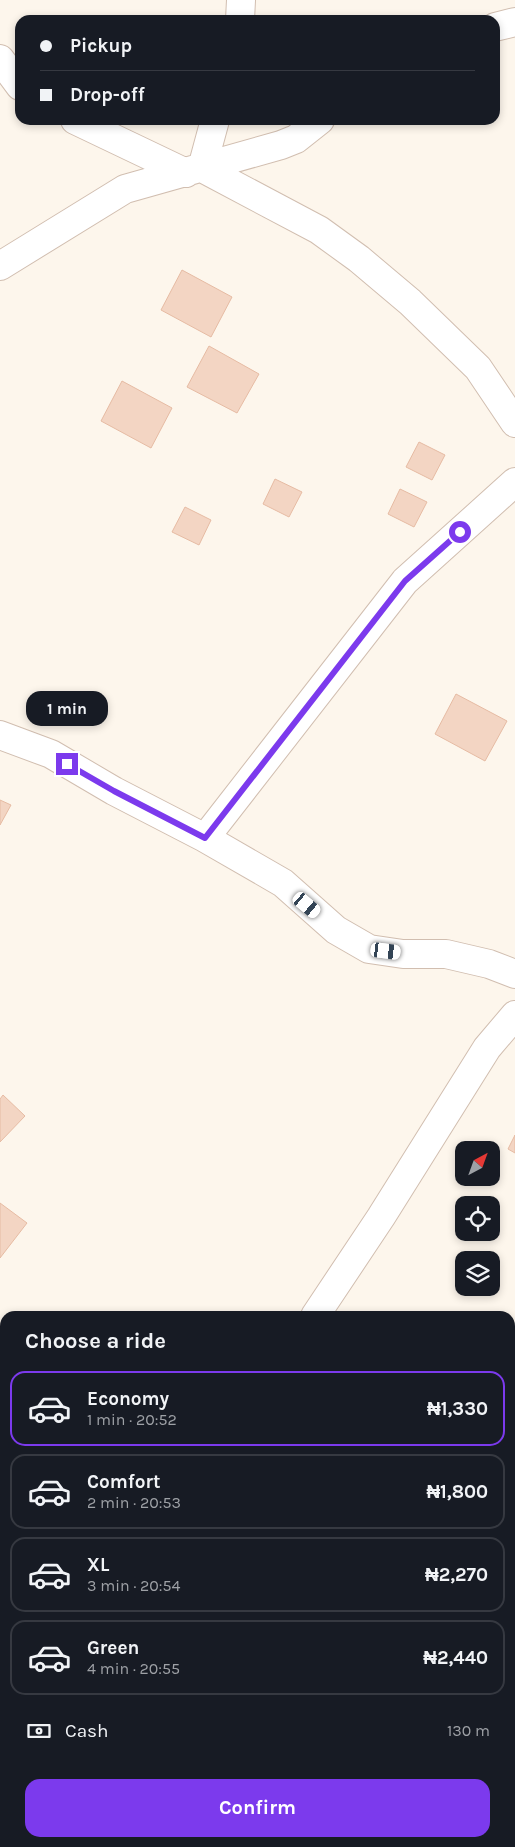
<!DOCTYPE html>
<html lang="en">
<head>
<meta charset="utf-8">
<style>
	body { margin:0; font-family:Karla,sans-serif; background:#242831; color:#f1f3f6; height:100vh; display:flex; flex-direction:column; font-size:19px; white-space:nowrap }
	* { box-sizing:border-box; margin:0 }
	p { font-size:16px; color:#9ea1a6 }
	.icon { flex:none; width:28px; height:28px; fill:none; stroke:currentColor; stroke-width:2; stroke-linecap:round; stroke-linejoin:round }
	.map { position:relative; flex:1; overflow:hidden }
	.sheet { position:absolute; left:0px; top:1311px; width:515px; height:536px; display:flex; flex-direction:column; background:#171b24; border-radius:15px 15px 0 0; box-shadow:0 2px 8px #0003 }
	.sheet>* { flex:none }
	.hud { position:absolute; left:15px; top:15px; width:485px; height:110px; border-radius:15px; box-shadow:0 2px 8px #0003; display:grid; align-content:center; height:110px; padding:0 25px; background:#171b24 }
	.needle { width:32px; rotate:41deg }
	.fabs { position:absolute; left:455px; top:1141px; display:grid; gap:10px }
	.fabs a { display:grid; place-items:center; width:45px; height:45px; border-radius:10px; background:#171b24; box-shadow:0 2px 8px #0003; font-size:25px }
	.end { position:absolute; width:22px; height:22px; margin:-11px; border:6px solid #7c3aed; background:#fff; box-shadow:0 0 0 2px #fff }
	.from { border-radius:50% }
	.bubble { position:absolute; height:35px; border-radius:15px; background:#171b24; box-shadow:0 2px 8px #0003; font-size:16px; font-weight:700; line-height:35px; text-align:center }
	.car { position:absolute; width:15px; height:30px; margin:-15px -8px; border-radius:6px; box-shadow:0 0 4px 1px #0007; background:linear-gradient(#fff 24%,#345 0 40%,#fff 0 76%,#345 0 86%,#fff 0) }
	.hud b { display:flex; align-items:center; gap:18px; height:48px; font-size:19px }
	.hud b+b { border-top:1px solid #363941 }
	.hud i { width:12px; height:12px; background:#f1f3f6 }
	ul { padding:0; list-style:none }
	li { display:flex; align-items:center; gap:15px; height:75px; margin:0 10px 8px; padding:0 15px; border:2px solid #363941; border-radius:15px }
	li div { flex:1 }
	li b { display:block; font-size:19px }
	li em { font-style:normal; font-weight:700 }
	li.active { border-color:#7c3aed }
	li>.icon { width:45px; height:45px; stroke-width:1.5 }
	h2 { padding:0 25px; font-size:22px; line-height:60px }
	.pay { display:flex; align-items:center; gap:12px; height:55px; padding:0 25px; font-size:19px }
	.pay p { margin-inline-start:auto }
	.primary-button { display:flex; gap:10px; margin-top:auto; padding:10px 25px }
	.primary-button a { flex:1; height:58px; border-radius:15px; background:#7c3aed; color:#fff; font-size:20px; font-weight:700; line-height:58px; text-align:center }
	.map>svg:first-child { display:block }
	.building { fill:#f3d5c3; stroke:#e6bba3 }
	.lines { fill:none; stroke-linecap:round; stroke-linejoin:round }
	.street-casing { stroke:#d1beb0; stroke-width:30 }
	.street { stroke:#fff; stroke-width:28 }
	.route { stroke:#7c3aed; stroke-width:6 }
</style>
</head>
<body>
<div class="map">
<svg width="515" height="1847" viewBox="0 0 515 1847">
	<rect width="100%" height="100%" fill="#fdf6ec"/>
	<path class="building" d="M 182,270 L 232,297 L 211,337 L 161,310 Z
		M 209,346 L 259,374 L 237,413 L 187,387 Z
		M 122,381 L 172,408 L 151,448 L 101,421 Z
		M 419,442 L 445,455 L 432,480 L 406,467 Z
		M 275,479 L 302,492 L 289,517 L 263,504 Z
		M 400,489 L 427,502 L 414,527 L 388,514 Z
		M 185,507 L 211,520 L 199,545 L 172,532 Z
		M 456,694 L 507,721 L 485,761 L 435,734 Z
		M 0,800 L 11,805 L 0,825 Z
		M 3,1095 L 25,1116 L 0,1142 L 0,1099 Z
		M 515,1135 L 515,1153 L 508,1149 Z
		M 0,1203 L 27,1223 L 0,1258 Z"/>
	<g class="lines">
		<g class="street-casing">
			<path id="street" d="M 240,20 L 241,0
				M 495,27 L 515,22
				M 0,59 L 20,86
				M 75,120 L 186,173
				M 215,120 L 202,168 L 319,230 L 359,259 L 410,302 L 478,368 L 515,423
				M 0,266 L 125,189 L 281,145 L 296,139 L 320,120
				M 0,735 L 51,754 L 114,791 L 205,838 L 283,883 L 336,930 L 369,949 L 403,954 L 446,954 L 489,964 L 515,974
				M 205,838 L 405,581 L 515,482
				M 315,1316 L 381,1217 L 487,1048 L 515,1015
				M 510,1419 L 515,1421
				M 510,1624 L 515,1609
				M 0,1749 L 5,1751
				M 510,1770 L 515,1771
				M 49,1847 L 51,1842"/>
		</g>
		<use href="#street" class="street"/>
	</g>
	<g class="lines">
		<path class="route" d="M 67,764 L 114,791 L 205,838 L 405,581 L 460,532"/>
	</g>
</svg>
<div class="fabs">
<a><svg class="needle" viewBox="-14 -14 28 28"><path d="M0-13l5 13h-10z" fill="#e53935"/><path d="M0 13l5-13h-10z" fill="#9ea1a6"/></svg></a>
<a><svg class="icon" aria-label="locate" viewBox="0 0 24 24"><circle cx="12" cy="12" r="6"/><path d="M12 2v4M12 18v4M2 12h4M18 12h4"/></svg></a>
<a><svg class="icon" aria-label="layers" viewBox="0 0 24 24"><path d="M12 4l9 5-9 5-9-5zM3 14l9 5 9-5"/></svg></a>
</div>
<i class="end from" style="left:460px;top:532px"></i>
<i class="end" style="left:67px;top:764px"></i>
<div class="bubble" style="left:26px;top:691px;width:82px">1 min</div>
<i class="car" style="left:307px;top:905px;rotate:130deg"></i>
<i class="car" style="left:386px;top:951px;rotate:97deg"></i>
<div class="hud">
<b><i class="from"></i>Pickup</b>
<b><i></i>Drop-off</b>
</div>
<section class="sheet">
<h2>Choose a ride</h2>
<ul>
<li class="active"><svg class="icon" aria-label="car" viewBox="0 0 24 24"><path d="M5 17H2v-5l4-1 3-4h7l3 4 3 1v5h-3M9 17h6M6 11h13"/><circle cx="7" cy="17" r="2"/><circle cx="17" cy="17" r="2"/></svg><div><b>Economy</b><p>1 min · 20:52</p></div><em>₦1,330</em></li>
<li><svg class="icon" aria-label="car" viewBox="0 0 24 24"><path d="M5 17H2v-5l4-1 3-4h7l3 4 3 1v5h-3M9 17h6M6 11h13"/><circle cx="7" cy="17" r="2"/><circle cx="17" cy="17" r="2"/></svg><div><b>Comfort</b><p>2 min · 20:53</p></div><em>₦1,800</em></li>
<li><svg class="icon" aria-label="car" viewBox="0 0 24 24"><path d="M5 17H2v-5l4-1 3-4h7l3 4 3 1v5h-3M9 17h6M6 11h13"/><circle cx="7" cy="17" r="2"/><circle cx="17" cy="17" r="2"/></svg><div><b>XL</b><p>3 min · 20:54</p></div><em>₦2,270</em></li>
<li><svg class="icon" aria-label="car" viewBox="0 0 24 24"><path d="M5 17H2v-5l4-1 3-4h7l3 4 3 1v5h-3M9 17h6M6 11h13"/><circle cx="7" cy="17" r="2"/><circle cx="17" cy="17" r="2"/></svg><div><b>Green</b><p>4 min · 20:55</p></div><em>₦2,440</em></li>
</ul>
<div class="pay"><svg class="icon" aria-label="cash" viewBox="0 0 24 24"><path d="M3 7h18v10H3z"/><circle cx="12" cy="12" r="2"/></svg>Cash<p>130 m</p></div>
<div class="primary-button"><a>Confirm</a></div>
</section>
</div>
</body>
</html>
